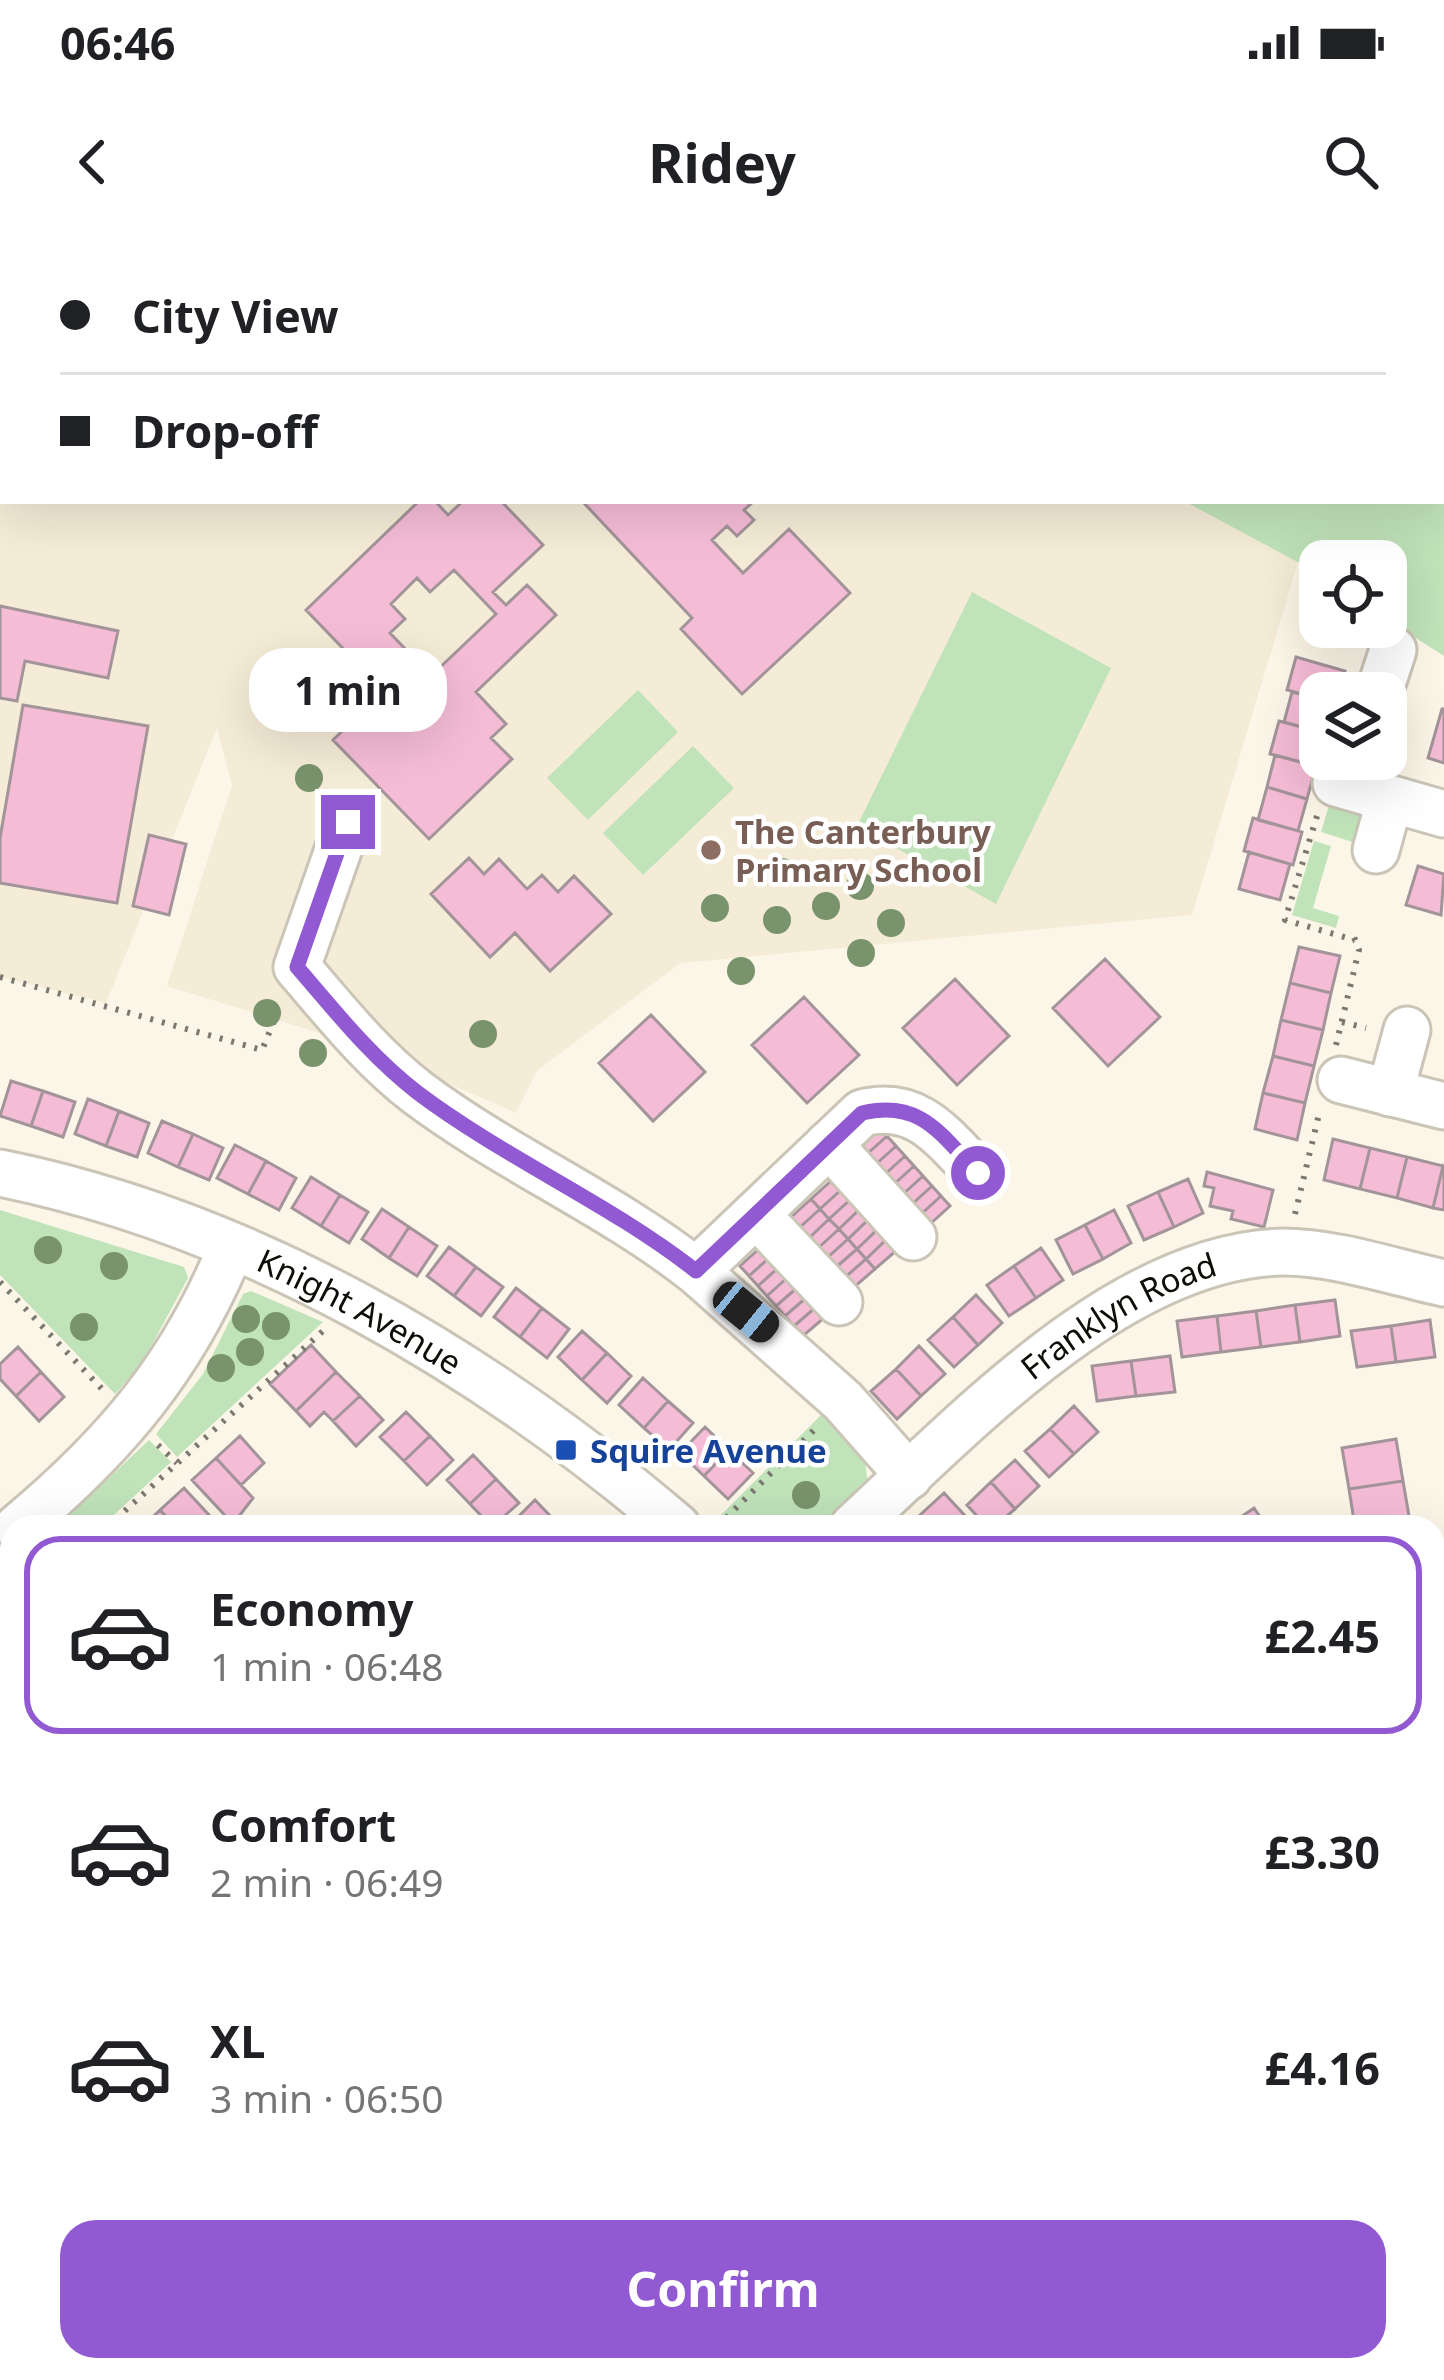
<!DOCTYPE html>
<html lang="en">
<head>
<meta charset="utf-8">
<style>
	body { margin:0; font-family:"Noto Sans",sans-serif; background:#f2f2f2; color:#202124; height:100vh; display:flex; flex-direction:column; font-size:45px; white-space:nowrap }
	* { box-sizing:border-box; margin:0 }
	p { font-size:39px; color:#757577 }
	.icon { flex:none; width:66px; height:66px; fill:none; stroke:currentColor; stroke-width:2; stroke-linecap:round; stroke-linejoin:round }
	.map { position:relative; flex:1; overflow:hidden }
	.details { position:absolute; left:0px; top:1275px; width:1446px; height:867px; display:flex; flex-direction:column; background:#fff; border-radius:36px 36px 0 0; box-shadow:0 12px 48px #0002 }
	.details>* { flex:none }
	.guide { position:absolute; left:0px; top:0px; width:1446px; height:264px; box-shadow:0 12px 48px #0002; display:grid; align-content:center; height:264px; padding:0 60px; background:#fff }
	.fabs { position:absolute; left:1299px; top:300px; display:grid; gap:24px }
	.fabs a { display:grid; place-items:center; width:108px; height:108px; border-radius:24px; background:#fff; box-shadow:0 12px 48px #0002; font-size:60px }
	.end { position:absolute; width:54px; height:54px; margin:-27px; border:15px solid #925ad2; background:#fff; box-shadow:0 0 0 6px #fff }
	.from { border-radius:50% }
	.bubble { position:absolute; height:84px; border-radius:36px; background:#fff; box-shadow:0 12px 48px #0002; font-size:39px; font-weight:700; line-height:84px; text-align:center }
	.car { position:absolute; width:36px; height:72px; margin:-36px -18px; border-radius:15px; box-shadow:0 0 9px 3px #0007; background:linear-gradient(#222 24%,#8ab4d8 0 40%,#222 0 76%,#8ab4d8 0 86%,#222 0) }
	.guide b { display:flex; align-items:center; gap:42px; height:114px; font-size:45px }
	.guide b+b { border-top:3px solid #e0e0e0 }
	.guide i { width:30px; height:30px; background:#202124 }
	ul { padding:21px 0 0; list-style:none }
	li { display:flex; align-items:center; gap:36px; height:198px; margin:0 24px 18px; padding:0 36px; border:6px solid transparent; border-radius:36px }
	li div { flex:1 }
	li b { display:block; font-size:45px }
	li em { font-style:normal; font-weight:700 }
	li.active { border-color:#925ad2 }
	li>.icon { width:108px; height:108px; stroke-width:1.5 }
	.cta { display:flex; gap:24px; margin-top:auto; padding:24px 60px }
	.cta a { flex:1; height:138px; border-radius:36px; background:#925ad2; color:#fff; font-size:48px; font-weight:700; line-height:138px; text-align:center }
	.status { display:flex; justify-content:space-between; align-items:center; height:84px; padding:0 60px; background:#fff; direction:ltr }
	.status svg { height:33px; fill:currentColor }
	header { display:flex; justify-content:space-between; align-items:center; height:156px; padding:0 60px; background:#fff; font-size:54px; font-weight:700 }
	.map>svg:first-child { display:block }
	.built { fill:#f5ecd7 }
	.green { fill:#c0e3ba }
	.building { fill:#f5bcd6; stroke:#a3949a; stroke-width:3; fill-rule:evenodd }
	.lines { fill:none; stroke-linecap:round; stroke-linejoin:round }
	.minor-casing { stroke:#cac5b7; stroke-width:51 }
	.path { stroke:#7b786f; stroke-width:6; stroke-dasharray:3 9; stroke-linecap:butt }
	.minor { stroke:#fff; stroke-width:45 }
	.rail-casing { stroke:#4d4a43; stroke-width:14 }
	.rail { stroke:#fff; stroke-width:9; stroke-dasharray:27; stroke-linecap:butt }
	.tree { fill:#79936c }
	.route { stroke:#925ad2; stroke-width:15 }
	.education-dot { fill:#8d6e63; stroke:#fff; stroke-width:4.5 }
	.transit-dot { fill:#1a4fb4; stroke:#fff; stroke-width:4.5 }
	.labels { text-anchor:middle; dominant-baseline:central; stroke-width:9; stroke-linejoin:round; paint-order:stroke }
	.education-label { font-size:33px; font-weight:bold; fill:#785e54; stroke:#fff; text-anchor:start }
	.street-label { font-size:33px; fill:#0f0d08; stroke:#fff }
	.transit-label { font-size:33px; font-weight:bold; fill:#164399; stroke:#fff; text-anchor:start }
</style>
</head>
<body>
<div class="status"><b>06:46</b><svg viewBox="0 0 49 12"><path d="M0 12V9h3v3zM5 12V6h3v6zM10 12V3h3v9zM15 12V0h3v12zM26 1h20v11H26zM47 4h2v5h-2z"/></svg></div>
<header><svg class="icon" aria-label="back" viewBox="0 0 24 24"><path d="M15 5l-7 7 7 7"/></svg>Ridey<svg class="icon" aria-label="search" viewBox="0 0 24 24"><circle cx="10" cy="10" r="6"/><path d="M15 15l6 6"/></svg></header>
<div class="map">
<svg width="1444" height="2140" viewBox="0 0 1444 2140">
	<rect width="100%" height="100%" fill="#fcf6e8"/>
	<path class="built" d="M 0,0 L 402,0 L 3,3 L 3,261 L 1184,261 L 1299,319 L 1192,675 L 681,723 L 537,831 L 516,873 L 368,808 L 167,746 L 232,545 L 217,488 L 106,763 L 0,737 Z"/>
	<path class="green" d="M 402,0 L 1237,0 L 1244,3 L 401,3 Z
		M 1444,90 L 1444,416 L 1386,379 L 1386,321 L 1320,321 L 1320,334 L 1184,261 L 1443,261 Z
		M 972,352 L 1111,428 L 996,664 L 857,586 Z
		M 638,450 L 678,492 L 588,580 L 547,538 Z
		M 693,506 L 734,548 L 643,635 L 603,593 Z
		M 1332,555 C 1360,569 1365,573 1362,605 L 1321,592 Z
		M 1314,601 L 1331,606 L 1313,668 L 1339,676 L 1336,688 L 1292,675 Z
		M 0,970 L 184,1027 L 188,1038 L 142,1123 L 115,1154 L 0,1035 Z
		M 251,1051 L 323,1082 L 177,1217 L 156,1194 L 203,1134 L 243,1054 Z
		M 830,1166 L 873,1215 L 865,1222 L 868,1243 L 819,1287 L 726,1287 L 717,1279 Z
		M 149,1200 L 171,1222 L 101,1287 L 57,1287 Z"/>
	<path class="building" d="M 419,261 L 435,261 L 448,275 L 463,261 L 501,261 L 543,305 L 493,352 L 506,365 L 527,345 L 556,375 L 476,452 L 506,484 L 491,498 L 512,519 L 429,599 L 333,500 L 367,467 L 339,437 L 356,422 L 306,370 ZM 454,330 L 496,374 L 431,436 L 390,393 L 405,379 L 391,364 L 417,338 L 430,352 Z
		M 582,261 L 754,261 L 744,270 L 754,280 L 737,296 L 727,286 L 712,300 L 743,333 L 789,289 L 850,353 L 742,454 L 681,389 L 692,378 Z
		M 0,366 L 118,391 L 108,438 L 25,421 L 17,461 L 0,458 Z
		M 1296,417 L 1345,431 L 1339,453 L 1320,453 L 1320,459 L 1287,450 Z
		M 1292,452 L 1320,459 L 1320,492 L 1284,482 Z
		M 23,465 L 148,486 L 117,663 L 0,643 L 0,598 Z
		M 1442,469 L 1444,469 L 1444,523 L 1428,518 Z
		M 1279,481 L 1320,492 L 1319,527 L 1270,514 Z
		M 1275,515 L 1316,526 L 1307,559 L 1267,547 Z
		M 1267,547 L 1307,559 L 1298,591 L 1258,580 Z
		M 1253,578 L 1302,592 L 1293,625 L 1244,611 Z
		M 149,595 L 186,604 L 169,675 L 133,666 Z
		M 1249,612 L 1290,624 L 1280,660 L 1239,649 Z
		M 469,618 L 484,634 L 499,619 L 527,649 L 542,635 L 558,652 L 574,636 L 611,674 L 550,731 L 515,693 L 490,717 L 431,654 Z
		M 1418,626 L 1444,634 L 1441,675 L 1406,665 Z
		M 1299,707 L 1340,716 L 1331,753 L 1290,743 Z
		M 1105,719 L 1160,777 L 1108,826 L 1053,768 Z
		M 955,739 L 1009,796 L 957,845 L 903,788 Z
		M 1290,743 L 1331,753 L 1323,790 L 1281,780 Z
		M 804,757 L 859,815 L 807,863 L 752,805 Z
		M 651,775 L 705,832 L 653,881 L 599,823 Z
		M 1281,780 L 1323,790 L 1314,826 L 1273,816 Z
		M 1273,816 L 1314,826 L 1305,863 L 1263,853 Z
		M 11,841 L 43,851 L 31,886 L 0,876 Z
		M 43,851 L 75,862 L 63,897 L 31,886 Z
		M 1263,853 L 1305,863 L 1297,900 L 1255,889 Z
		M 88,859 L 119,871 L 106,906 L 75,894 Z
		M 119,871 L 149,883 L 137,917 L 106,906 Z
		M 162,881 L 193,894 L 178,927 L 148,913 Z
		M 878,886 L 887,896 L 865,916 L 856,906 Z
		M 193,894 L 223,908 L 209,940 L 178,927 Z
		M 887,896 L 896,906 L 874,926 L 865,916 Z
		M 1333,899 L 1370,908 L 1360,949 L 1324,940 Z
		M 235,905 L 266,921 L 248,954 L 217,938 Z
		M 896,906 L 905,916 L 883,936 L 874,926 Z
		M 1370,908 L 1407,917 L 1397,958 L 1360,949 Z
		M 905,916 L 914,926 L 892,946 L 883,936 Z
		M 1407,917 L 1443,926 L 1433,968 L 1397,958 Z
		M 266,921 L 296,938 L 279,970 L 248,954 Z
		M 914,926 L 923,936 L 901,956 L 892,946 Z
		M 1443,926 L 1444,927 L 1444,970 L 1433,968 Z
		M 1207,932 L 1273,950 L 1264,987 L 1231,979 L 1233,971 L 1210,966 L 1214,948 L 1204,946 Z
		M 923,936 L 932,946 L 910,966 L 901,956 Z
		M 311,937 L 340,955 L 321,986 L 292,968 Z
		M 833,939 L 842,949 L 820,969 L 811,959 Z
		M 1188,939 L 1203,973 L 1174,987 L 1158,952 Z
		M 932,946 L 941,956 L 919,976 L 910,966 Z
		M 842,949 L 851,959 L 829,979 L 820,969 Z
		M 1158,952 L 1174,987 L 1144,1000 L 1128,966 Z
		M 340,955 L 368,972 L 349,1003 L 321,986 Z
		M 941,956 L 950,966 L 928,986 L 919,976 Z
		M 811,959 L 820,969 L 798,989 L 789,979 Z
		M 851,959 L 860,969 L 839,989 L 829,979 Z
		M 382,969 L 409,987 L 389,1018 L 362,999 Z
		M 820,969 L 829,979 L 808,999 L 798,989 Z
		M 860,969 L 869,979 L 848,999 L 839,989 Z
		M 1114,970 L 1131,1003 L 1103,1019 L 1085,985 Z
		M 829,979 L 839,989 L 817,1009 L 808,999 Z
		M 869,979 L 878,989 L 857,1009 L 848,999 Z
		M 1085,985 L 1103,1019 L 1073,1034 L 1056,1000 Z
		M 409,987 L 437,1006 L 417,1036 L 389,1018 Z
		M 839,989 L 848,999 L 826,1019 L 817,1009 Z
		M 878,989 L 887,999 L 866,1019 L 857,1009 Z
		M 848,999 L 857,1009 L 834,1029 L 826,1019 Z
		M 887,999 L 897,1010 L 875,1029 L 866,1019 Z
		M 449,1007 L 476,1027 L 454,1056 L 427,1036 Z
		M 761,1007 L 770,1017 L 749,1036 L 740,1026 Z
		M 1041,1008 L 1063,1040 L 1036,1058 L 1014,1026 Z
		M 857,1009 L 866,1019 L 843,1039 L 834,1029 Z
		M 770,1017 L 779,1027 L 758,1046 L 749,1036 Z
		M 866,1019 L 875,1029 L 852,1049 L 843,1039 Z
		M 1014,1026 L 1036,1058 L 1009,1076 L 987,1045 Z
		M 476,1027 L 503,1047 L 481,1076 L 454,1056 Z
		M 779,1027 L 788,1037 L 767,1056 L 758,1046 Z
		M 788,1037 L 798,1047 L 776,1066 L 767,1056 Z
		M 798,1047 L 807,1057 L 785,1076 L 776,1066 Z
		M 516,1048 L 542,1068 L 520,1097 L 494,1077 Z
		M 976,1055 L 1002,1083 L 978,1105 L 953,1077 Z
		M 807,1057 L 816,1067 L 794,1086 L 785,1076 Z
		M 1335,1060 L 1340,1096 L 1300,1102 L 1295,1065 Z
		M 1295,1065 L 1300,1102 L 1261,1107 L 1256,1071 Z
		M 816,1067 L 825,1077 L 803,1096 L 794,1086 Z
		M 542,1068 L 569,1089 L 547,1118 L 520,1097 Z
		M 1256,1071 L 1261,1107 L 1221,1112 L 1217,1076 Z
		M 1217,1076 L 1221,1112 L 1182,1117 L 1177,1081 Z
		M 953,1077 L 978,1105 L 954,1127 L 928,1100 Z
		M 1430,1080 L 1435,1117 L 1396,1122 L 1391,1086 Z
		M 1391,1086 L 1396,1122 L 1357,1127 L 1351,1091 Z
		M 582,1091 L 607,1113 L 582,1140 L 558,1117 Z
		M 311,1105 L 336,1132 L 296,1171 L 270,1144 Z
		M 919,1106 L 945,1134 L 921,1156 L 896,1129 Z
		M 18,1107 L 41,1132 L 16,1156 L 0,1139 L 0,1124 Z
		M 607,1113 L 631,1136 L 607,1163 L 582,1140 Z
		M 1170,1116 L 1175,1152 L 1136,1156 L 1131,1121 Z
		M 1131,1121 L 1136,1156 L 1097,1161 L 1092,1126 Z
		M 896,1129 L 921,1156 L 897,1179 L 871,1151 Z
		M 41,1132 L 64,1157 L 39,1181 L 16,1156 Z
		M 336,1132 L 360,1156 L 333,1181 L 324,1172 L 310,1186 L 296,1171 Z
		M 643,1138 L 668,1161 L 644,1188 L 619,1165 Z
		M 360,1156 L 383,1180 L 356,1206 L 333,1181 Z
		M 668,1161 L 693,1183 L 669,1210 L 644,1188 Z
		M 1074,1166 L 1098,1192 L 1074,1214 L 1050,1189 Z
		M 406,1172 L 430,1196 L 404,1221 L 380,1197 Z
		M 705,1187 L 729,1210 L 704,1236 L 680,1213 Z
		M 1050,1189 L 1074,1214 L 1049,1237 L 1025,1211 Z
		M 240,1196 L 264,1223 L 241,1245 L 216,1218 Z
		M 430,1196 L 453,1220 L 427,1245 L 404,1221 Z
		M 1396,1199 L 1403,1241 L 1349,1249 L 1342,1208 Z
		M 729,1210 L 753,1233 L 728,1259 L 704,1236 Z
		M 473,1215 L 496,1239 L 470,1264 L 447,1240 Z
		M 216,1218 L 253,1258 L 233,1284 L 192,1240 Z
		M 1015,1220 L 1039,1246 L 1015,1269 L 991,1242 Z
		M 496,1239 L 519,1263 L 492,1287 L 470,1264 Z
		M 1403,1241 L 1410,1282 L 1355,1287 L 1349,1249 Z
		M 991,1242 L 1015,1269 L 994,1287 L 987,1287 L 967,1265 Z
		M 184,1248 L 209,1275 L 196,1287 L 176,1287 L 160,1270 Z
		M 944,1253 L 968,1279 L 959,1287 L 931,1287 L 920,1275 Z
		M 535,1260 L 558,1284 L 510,1287 L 509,1286 Z
		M 1254,1268 L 1267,1287 L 1226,1287 Z
		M 160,1270 L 176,1287 L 142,1287 Z
		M 12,1357 L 12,1389 L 0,1376 L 0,1368 Z
		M 1444,1607 L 1444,1645 L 1434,1621 L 1434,1611 Z
		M 9,1740 L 12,1743 L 12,1793 L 0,1781 L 0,1749 Z
		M 12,1920 L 12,1951 L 0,1938 Z
		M 1444,1936 L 1444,1970 L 1434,1955 L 1434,1942 Z
		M 0,1938 L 12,1951 L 12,1966 L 0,1977 Z
		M 12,2077 L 12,2115 L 0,2103 L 0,2088 Z
		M 378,2130 L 431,2130 L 420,2140 L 387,2140 Z
		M 565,2130 L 568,2140 L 529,2140 L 522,2132 Z
		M 752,2130 L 756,2130 L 808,2140 L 750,2140 Z
		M 1220,2130 L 1210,2140 L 1179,2140 L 1170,2131 Z"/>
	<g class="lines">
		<g class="minor-casing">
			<g id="minor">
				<path d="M 1379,453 L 1393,410"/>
				<path d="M 1336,543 L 1444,574"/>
				<path d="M 348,582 L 297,727 C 335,771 371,817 418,853 C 506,919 609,963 696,1031"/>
				<path d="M 1376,610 L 1390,559"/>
				<path d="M 1341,840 L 1444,866"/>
				<path d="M 1390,853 L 1407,790"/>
				<path d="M 829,904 L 913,997"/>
				<path id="s1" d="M 0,933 C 251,984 484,1122 677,1287"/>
				<path d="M 756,974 L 839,1062"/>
				<path d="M 909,1236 L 843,1161 L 696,1031 L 862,873 C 917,859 943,897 978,933"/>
				<path d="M 18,1287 C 115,1206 183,1126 231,1008"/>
				<path id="s2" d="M 853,1287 C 964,1185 1121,1015 1283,1012 C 1335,1012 1393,1032 1444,1043"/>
				<path d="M 1434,1542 L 1444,1537"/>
				<path d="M 0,1869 L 12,1858"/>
				<path d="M 1434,2052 L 1444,2045"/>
				<path d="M 682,2130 L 691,2140"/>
				<path d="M 1117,2130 L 1127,2140"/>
				<path d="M 292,2140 L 311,2130"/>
				<path d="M 1327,2140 L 1338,2130"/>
			</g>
		</g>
		<path class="path" d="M 1317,576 L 1285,680 L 1355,700
			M 0,737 L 262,810 L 279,769
			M 1342,782 L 1366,788
			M 1336,805 L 1359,710 L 1352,692
			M 1295,974 L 1320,870
			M 0,1042 L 102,1149
			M 158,1205 L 177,1223
			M 718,1286 L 817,1187
			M 107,1287 L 324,1090
			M 1009,2140 L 1019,2130"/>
		<use href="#minor" class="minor"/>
		<g class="rail-casing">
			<path id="rail" d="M 1344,0 L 1351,3
				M 1401,0 L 1408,3
				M 1443,17 L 1444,17
				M 1443,40 L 1444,40"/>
		</g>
		<use href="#rail" class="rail"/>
	</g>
	<g class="tree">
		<circle cx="309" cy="538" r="14"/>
		<circle cx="782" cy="632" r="14"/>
		<circle cx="860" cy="646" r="14"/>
		<circle cx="826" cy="666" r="14"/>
		<circle cx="715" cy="668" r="14"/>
		<circle cx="777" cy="680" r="14"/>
		<circle cx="891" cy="683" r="14"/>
		<circle cx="861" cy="713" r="14"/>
		<circle cx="741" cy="731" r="14"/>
		<circle cx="267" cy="773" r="14"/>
		<circle cx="483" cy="794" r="14"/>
		<circle cx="313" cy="813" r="14"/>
		<circle cx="48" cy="1010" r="14"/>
		<circle cx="114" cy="1026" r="14"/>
		<circle cx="246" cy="1079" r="14"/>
		<circle cx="276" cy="1086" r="14"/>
		<circle cx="84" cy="1087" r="14"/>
		<circle cx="250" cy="1112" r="14"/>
		<circle cx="221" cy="1128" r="14"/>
		<circle cx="806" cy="1255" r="14"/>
	</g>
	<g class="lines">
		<path class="route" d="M 348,582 L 297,727 C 335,771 371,817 418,853 C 506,919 609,963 696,1031 L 862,873 C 921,859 941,895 978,933"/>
	</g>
	<circle class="education-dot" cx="711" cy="610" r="12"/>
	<rect class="transit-dot" x="554" y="1198" width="24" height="24" rx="6"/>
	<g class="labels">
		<g class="education-label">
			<text x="735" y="591">The Canterbury<tspan x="735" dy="38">Primary School</tspan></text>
		</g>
		<g class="street-label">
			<text stroke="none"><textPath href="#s1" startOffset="387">Knight Avenue</textPath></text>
			<text stroke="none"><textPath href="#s2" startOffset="342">Franklyn Road</textPath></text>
		</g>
		<g class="transit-label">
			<text x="590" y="1210">Squire Avenue</text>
		</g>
	</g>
</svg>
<div class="fabs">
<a><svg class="icon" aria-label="locate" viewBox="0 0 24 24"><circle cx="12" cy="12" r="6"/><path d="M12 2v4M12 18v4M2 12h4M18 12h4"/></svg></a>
<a><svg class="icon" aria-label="layers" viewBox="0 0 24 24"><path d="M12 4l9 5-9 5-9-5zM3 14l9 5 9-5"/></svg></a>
</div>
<i class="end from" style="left:978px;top:933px"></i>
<i class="end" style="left:348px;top:582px"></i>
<div class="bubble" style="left:249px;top:408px;width:198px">1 min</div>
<i class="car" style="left:746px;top:1072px;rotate:129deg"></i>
<div class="guide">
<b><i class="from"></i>City View</b>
<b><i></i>Drop-off</b>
</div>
<section class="details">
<ul>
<li class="active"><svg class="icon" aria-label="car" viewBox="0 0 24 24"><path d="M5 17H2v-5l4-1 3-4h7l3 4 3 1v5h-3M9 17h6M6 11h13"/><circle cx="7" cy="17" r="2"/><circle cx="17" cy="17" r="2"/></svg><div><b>Economy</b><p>1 min · 06:48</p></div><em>£2.45</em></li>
<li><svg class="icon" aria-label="car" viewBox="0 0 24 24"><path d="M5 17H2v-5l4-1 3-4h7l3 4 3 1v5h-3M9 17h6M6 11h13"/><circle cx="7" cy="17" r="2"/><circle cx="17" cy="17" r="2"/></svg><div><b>Comfort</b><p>2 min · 06:49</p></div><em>£3.30</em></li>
<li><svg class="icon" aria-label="car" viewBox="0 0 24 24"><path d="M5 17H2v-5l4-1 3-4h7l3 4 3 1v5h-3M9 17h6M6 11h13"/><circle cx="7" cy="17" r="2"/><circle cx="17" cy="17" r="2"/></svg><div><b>XL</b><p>3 min · 06:50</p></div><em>£4.16</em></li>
</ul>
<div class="cta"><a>Confirm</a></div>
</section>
</div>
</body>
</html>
